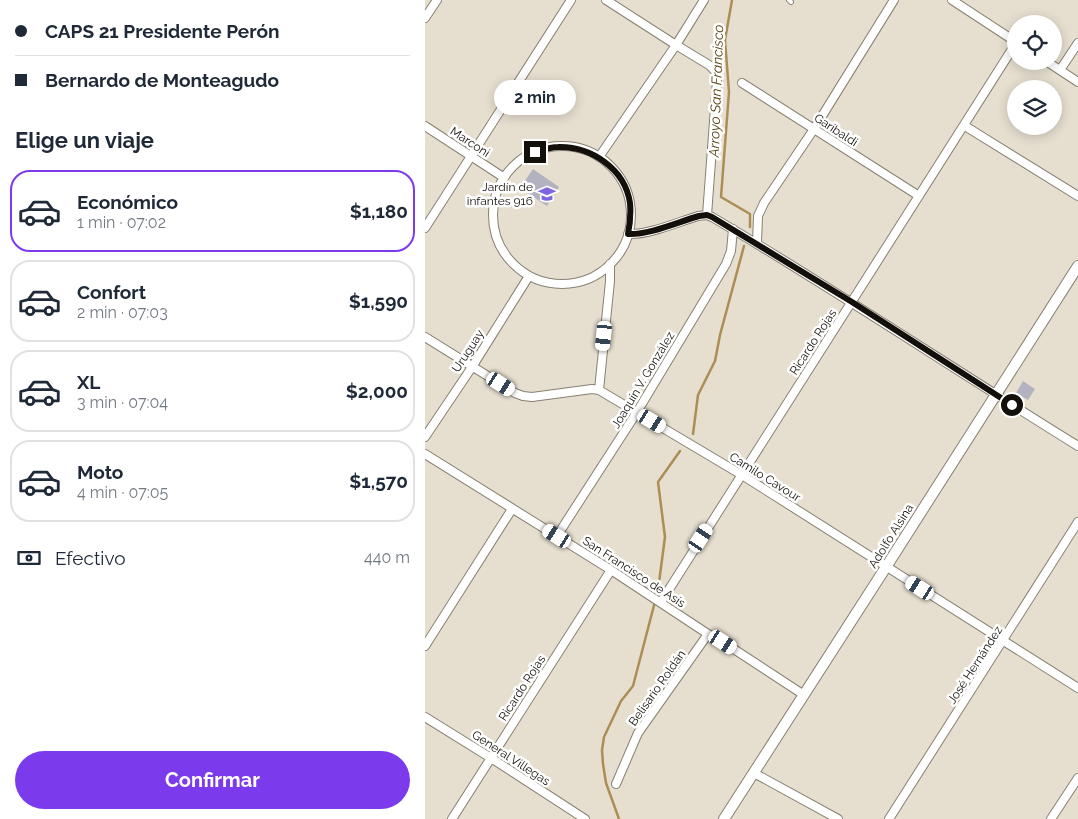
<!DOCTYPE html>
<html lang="es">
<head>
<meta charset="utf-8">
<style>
	body { margin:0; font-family:Raleway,sans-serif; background:#f2f2f3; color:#1f2937; height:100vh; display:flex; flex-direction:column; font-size:19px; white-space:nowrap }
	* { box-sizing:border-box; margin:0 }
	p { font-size:16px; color:#747a83 }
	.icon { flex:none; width:28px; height:28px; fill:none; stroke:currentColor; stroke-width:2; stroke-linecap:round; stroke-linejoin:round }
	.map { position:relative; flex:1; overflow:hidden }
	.sheet { display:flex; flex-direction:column; background:#fff; width:425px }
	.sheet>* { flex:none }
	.banner { display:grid; align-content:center; height:110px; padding:0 15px; background:#fff }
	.tools { position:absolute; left:582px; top:15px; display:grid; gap:10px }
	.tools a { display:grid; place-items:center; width:55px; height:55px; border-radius:50%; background:#fff; box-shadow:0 2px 12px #0003; font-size:25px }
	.end { position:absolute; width:22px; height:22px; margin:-11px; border:6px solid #13100b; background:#fff; box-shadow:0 0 0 2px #fff }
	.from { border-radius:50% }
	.bubble { position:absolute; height:35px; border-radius:18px; background:#fff; box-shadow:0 2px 12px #0003; font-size:16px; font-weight:700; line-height:35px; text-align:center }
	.car { position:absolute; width:15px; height:30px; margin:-15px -8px; border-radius:6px; box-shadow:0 0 4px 1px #0007; background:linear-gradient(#fff 24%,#345 0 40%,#fff 0 76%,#345 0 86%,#fff 0) }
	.banner b { display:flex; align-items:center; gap:18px; height:48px; font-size:19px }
	.banner b+b { border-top:1px solid #e0e1e3 }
	.banner i { width:12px; height:12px; background:#1f2937 }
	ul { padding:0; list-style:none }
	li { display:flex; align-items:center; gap:15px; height:82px; margin:0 10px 8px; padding:0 5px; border:2px solid #e0e1e3; border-radius:20px }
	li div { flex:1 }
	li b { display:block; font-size:19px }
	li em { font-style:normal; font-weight:700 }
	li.current { border-color:#7c3aed }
	li>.icon { width:45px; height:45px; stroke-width:1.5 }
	h2 { padding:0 15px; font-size:22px; line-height:60px }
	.pay { display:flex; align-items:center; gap:12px; height:55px; padding:0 15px; font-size:19px }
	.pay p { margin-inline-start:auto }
	.button { display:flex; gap:10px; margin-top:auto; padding:10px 15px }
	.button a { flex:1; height:58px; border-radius:30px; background:#7c3aed; color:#fff; font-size:20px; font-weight:700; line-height:58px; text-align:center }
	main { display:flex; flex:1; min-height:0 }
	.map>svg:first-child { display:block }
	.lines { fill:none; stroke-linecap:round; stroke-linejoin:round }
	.stream { stroke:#ac8e54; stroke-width:2.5 }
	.building { fill:#b3b2c1 }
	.service-casing { stroke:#878073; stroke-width:6 }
	.minor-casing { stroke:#878073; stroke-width:10 }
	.tertiary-casing { stroke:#878073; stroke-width:12 }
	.service { stroke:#fff; stroke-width:4 }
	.minor { stroke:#fff; stroke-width:8 }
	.tertiary { stroke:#fff; stroke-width:10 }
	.route { stroke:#13100b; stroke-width:6 }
	.labels { text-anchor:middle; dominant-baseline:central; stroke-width:5; stroke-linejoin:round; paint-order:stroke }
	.street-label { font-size:12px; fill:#13100b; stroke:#fff }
	.poi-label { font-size:12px; fill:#13100b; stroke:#fff; text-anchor:end }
	.water-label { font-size:14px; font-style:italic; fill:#584315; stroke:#fff }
</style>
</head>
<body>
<main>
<section class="sheet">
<div class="banner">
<b><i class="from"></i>CAPS 21 Presidente Perón</b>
<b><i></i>Bernardo de Monteagudo</b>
</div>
<h2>Elige un viaje</h2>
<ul>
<li class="current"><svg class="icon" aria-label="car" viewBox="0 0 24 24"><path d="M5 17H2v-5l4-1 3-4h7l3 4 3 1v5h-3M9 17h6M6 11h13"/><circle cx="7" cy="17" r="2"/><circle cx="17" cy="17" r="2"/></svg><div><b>Económico</b><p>1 min · 07:02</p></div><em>$1,180</em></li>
<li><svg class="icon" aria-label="car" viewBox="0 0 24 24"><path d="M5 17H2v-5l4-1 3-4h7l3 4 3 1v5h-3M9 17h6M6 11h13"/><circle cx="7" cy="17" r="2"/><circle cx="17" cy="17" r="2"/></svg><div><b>Confort</b><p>2 min · 07:03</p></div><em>$1,590</em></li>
<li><svg class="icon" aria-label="car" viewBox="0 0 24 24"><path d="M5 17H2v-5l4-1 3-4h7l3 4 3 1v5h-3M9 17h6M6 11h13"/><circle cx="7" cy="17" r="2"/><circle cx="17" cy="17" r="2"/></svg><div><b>XL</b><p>3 min · 07:04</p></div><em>$2,000</em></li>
<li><svg class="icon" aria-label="car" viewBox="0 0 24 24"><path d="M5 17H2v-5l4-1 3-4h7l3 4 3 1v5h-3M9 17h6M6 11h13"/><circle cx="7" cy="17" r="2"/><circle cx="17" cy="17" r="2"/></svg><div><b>Moto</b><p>4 min · 07:05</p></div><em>$1,570</em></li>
</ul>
<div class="pay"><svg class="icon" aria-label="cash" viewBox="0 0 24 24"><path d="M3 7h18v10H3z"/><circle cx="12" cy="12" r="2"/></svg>Efectivo<p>440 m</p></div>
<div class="button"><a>Confirmar</a></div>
</section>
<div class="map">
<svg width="653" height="819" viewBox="0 0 653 819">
	<rect width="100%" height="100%" fill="#e6dfd0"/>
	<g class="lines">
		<path class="stream" d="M 307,0 L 300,40 L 304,92 L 296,197 L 325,214 L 325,227
			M 268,434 L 273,395 L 290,361 L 295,335 L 319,246
			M 194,819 L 181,783 L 178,764 L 177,750 L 179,737 L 196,701 L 208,686 L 233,590 L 240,537 L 233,482 L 255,451"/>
	</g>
	<path class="building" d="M 108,169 L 134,187 L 122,206 L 95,188 Z
		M 598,381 L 610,389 L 603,400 L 591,393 Z"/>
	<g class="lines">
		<g class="service-casing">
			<path id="service" d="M 364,0 L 366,2"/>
		</g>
		<g class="minor-casing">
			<path id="minor" d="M 181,0 L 251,45 L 284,65 L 291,72 L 292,81 L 282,215
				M 527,0 L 591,42
				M 0,18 L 12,0
				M 621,61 L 653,82
				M 635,70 L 653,43
				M 317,83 L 494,196
				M 0,126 L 78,177
				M 540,126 L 653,196
				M68 215a69 69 0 1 1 138 0a69 69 0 1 1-138 0Z
				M 174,157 L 251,45 L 279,0
				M 0,228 L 146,0
				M 203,234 C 224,235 253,222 273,216 L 282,215 L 287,217 C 411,290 530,370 653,446
				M 332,243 L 333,216 L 339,203 L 389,129 L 469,0
				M 0,337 L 90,393 L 98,396 L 107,397 L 167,389 L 174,390 L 317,475 L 653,688
				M 174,390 L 185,281 L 185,264
				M 0,437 L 47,367 L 104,276
				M 0,454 L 186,570 L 283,634 L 298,642 L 379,695
				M 132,536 L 212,412 L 301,264 L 306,251 L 308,229
				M 236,602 L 591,43
				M 0,646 L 87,509
				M 0,717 L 66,758 L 160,819
				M 329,773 L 413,819
				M 191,784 L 213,733 L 283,634
				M 27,819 L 186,570
				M 464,819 L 653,522
				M 626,819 L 653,778"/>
		</g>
		<g class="tertiary-casing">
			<path id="tertiary" d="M 299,819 L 461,567 L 653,266"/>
		</g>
		<use href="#service" class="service"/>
		<use href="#minor" class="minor"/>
		<use href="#tertiary" class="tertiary"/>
	</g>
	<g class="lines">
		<path class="route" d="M 110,152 C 117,150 125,147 133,147 C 166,146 200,169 205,203 C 206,214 205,224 203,234 C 224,235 253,222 274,216 L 282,215 L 287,217 L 427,302 L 587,405"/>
	</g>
	<defs>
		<g id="school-bare" transform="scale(1.35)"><path d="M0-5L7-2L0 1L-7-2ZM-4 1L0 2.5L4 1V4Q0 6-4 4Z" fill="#7d65e1" stroke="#fff" stroke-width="2.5" paint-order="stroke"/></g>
	</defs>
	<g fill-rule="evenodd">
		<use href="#school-bare" x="122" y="194"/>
	</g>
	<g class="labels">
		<g class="street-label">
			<text transform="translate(411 130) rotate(33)">Garibaldi</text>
			<text transform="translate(45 142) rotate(33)">Marconi</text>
			<text transform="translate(388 342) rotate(-57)">Ricardo Rojas</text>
			<text transform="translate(43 351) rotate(-57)">Uruguay</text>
			<text transform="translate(218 380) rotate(-59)">Joaquín V. González</text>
			<text transform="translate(340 477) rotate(32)">Camilo Cavour</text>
			<text transform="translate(466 536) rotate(-58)">Adolfo Alsina</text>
			<text transform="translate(209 572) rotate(33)">San Francisco de Asís</text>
			<text transform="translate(550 665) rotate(-57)">José Hernández</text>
			<text transform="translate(97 688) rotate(-57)">Ricardo Rojas</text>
			<text transform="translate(232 688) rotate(-55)">Belisario Roldán</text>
			<text transform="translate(86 758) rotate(33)">General Villegas</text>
		</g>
		<g class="poi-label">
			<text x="108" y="187">Jardín de<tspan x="108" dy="14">infantes 916</tspan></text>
		</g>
		<g class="water-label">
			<text transform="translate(291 91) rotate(-88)">Arroyo San Francisco</text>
		</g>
	</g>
</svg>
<div class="tools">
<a><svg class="icon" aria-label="locate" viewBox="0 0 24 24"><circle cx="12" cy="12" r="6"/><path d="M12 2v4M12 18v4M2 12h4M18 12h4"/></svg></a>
<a><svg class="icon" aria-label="layers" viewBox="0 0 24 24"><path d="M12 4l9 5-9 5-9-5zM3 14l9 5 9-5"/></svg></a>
</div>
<i class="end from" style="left:587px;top:405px"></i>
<i class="end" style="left:110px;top:152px"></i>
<div class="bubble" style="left:69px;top:80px;width:82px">2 min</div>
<i class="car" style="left:179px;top:336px;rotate:186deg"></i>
<i class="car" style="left:76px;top:384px;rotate:122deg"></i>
<i class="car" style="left:227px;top:421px;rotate:121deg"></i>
<i class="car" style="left:132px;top:536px;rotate:302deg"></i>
<i class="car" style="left:276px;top:538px;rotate:33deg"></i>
<i class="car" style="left:495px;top:588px;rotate:302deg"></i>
<i class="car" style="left:298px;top:642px;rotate:123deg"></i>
</div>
</main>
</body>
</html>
